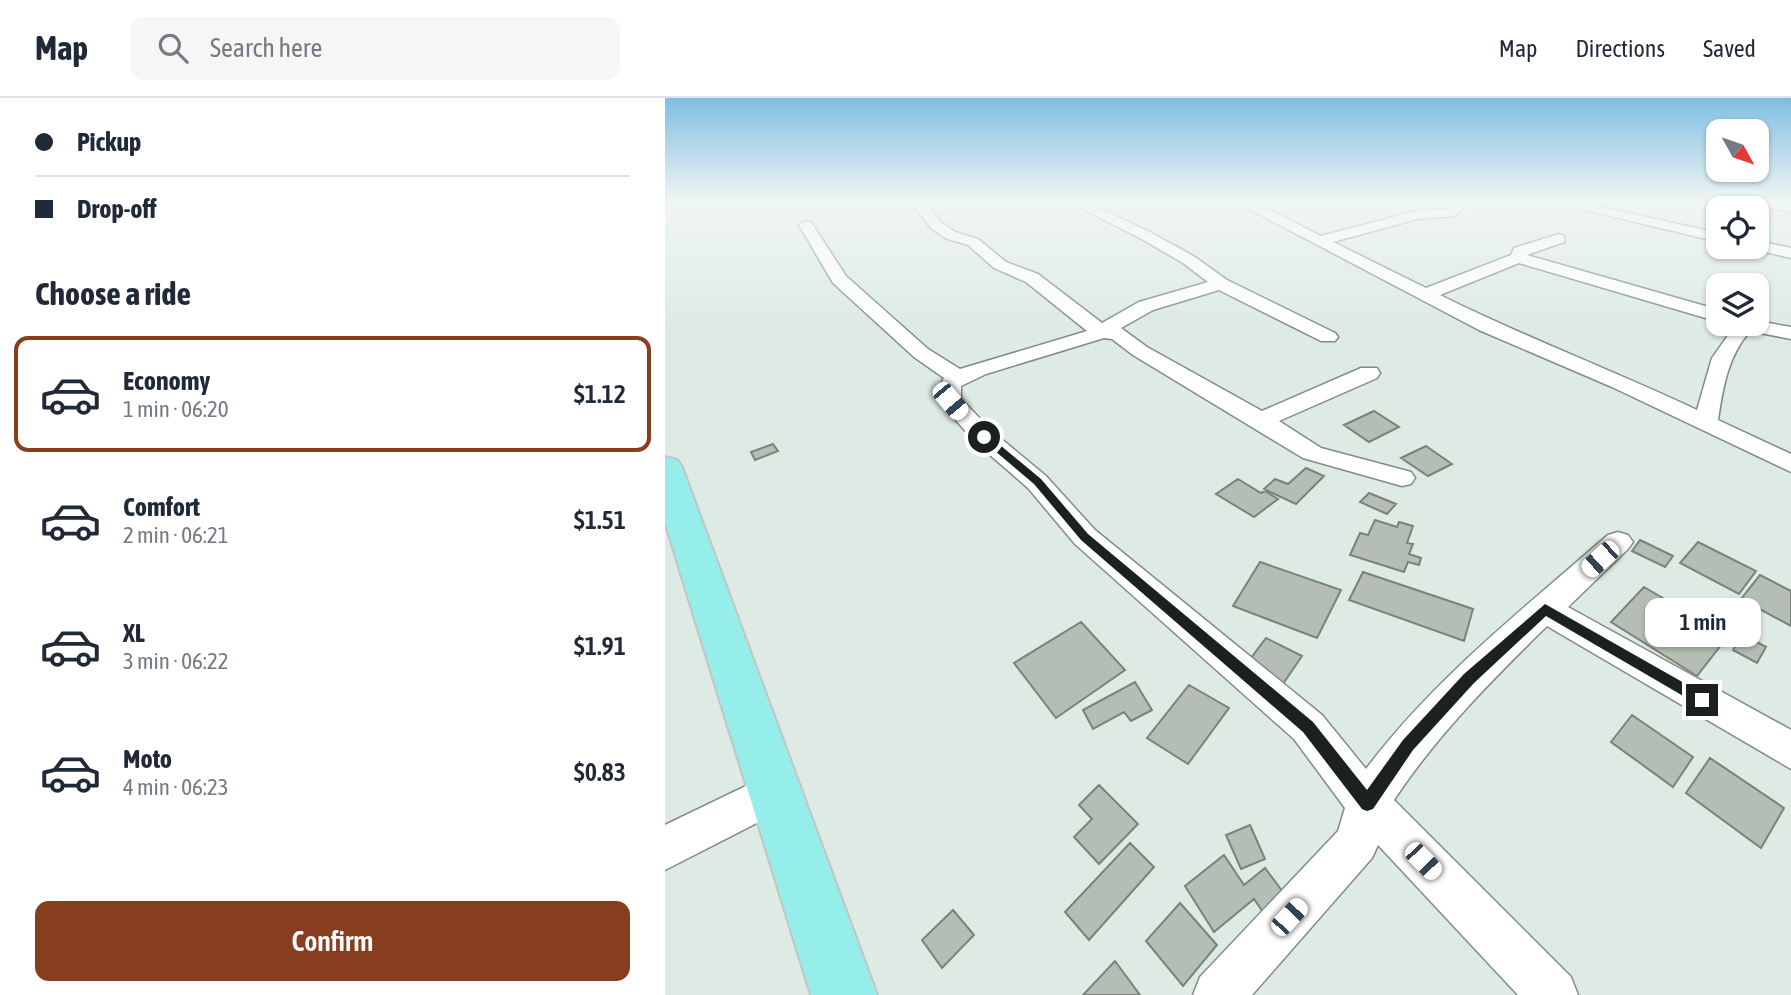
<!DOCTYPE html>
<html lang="en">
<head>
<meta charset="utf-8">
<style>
	body { margin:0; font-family:"Asap Condensed",sans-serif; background:#f6f6f7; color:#1f2937; height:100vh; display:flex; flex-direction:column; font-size:26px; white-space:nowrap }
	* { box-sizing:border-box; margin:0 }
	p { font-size:23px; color:#747a83 }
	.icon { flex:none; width:38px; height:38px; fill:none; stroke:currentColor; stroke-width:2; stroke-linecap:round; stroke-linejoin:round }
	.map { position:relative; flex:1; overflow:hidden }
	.details { display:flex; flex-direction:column; background:#fff; width:665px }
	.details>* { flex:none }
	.guide { display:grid; align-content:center; height:154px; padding:0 35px; background:#fff }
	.needle { width:46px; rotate:130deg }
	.tools { position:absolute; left:1041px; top:21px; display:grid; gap:14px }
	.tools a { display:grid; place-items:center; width:63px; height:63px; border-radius:14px; background:#fff; box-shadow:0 2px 5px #0004; font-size:35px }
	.end { position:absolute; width:32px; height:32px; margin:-16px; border:9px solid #1b211e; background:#fff; box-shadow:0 0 0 4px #fff }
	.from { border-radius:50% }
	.bubble { position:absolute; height:49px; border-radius:14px; background:#fff; box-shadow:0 2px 5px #0004; font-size:23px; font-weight:600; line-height:49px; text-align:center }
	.car { position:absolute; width:21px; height:42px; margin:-21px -10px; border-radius:9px; box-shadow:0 0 5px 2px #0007; background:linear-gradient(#fff 24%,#345 0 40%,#fff 0 76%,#345 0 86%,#fff 0) }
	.guide b { display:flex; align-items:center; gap:24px; height:66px; font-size:26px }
	.guide b+b { border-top:2px solid #e0e1e3 }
	.guide i { width:18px; height:18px; background:#1f2937 }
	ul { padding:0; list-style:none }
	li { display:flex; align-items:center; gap:21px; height:116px; margin:0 14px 10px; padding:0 21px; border:4px solid transparent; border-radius:14px }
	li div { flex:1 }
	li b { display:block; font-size:26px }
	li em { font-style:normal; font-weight:600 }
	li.selected { border-color:#863e1f }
	li>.icon { width:63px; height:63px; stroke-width:1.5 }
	h2 { padding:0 35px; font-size:32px; line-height:84px }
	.action { display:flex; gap:14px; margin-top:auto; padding:14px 35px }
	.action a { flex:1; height:80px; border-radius:14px; background:#863e1f; color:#fff; font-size:28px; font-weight:600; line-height:80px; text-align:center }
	header { display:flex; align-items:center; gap:42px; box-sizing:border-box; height:98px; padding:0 35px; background:#fff; border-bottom:2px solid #e0e1e3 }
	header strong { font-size:33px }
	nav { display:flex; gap:38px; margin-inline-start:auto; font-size:24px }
	.search { width:490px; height:63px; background:#f6f6f7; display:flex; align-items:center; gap:18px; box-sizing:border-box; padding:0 24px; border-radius:14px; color:#747a83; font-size:26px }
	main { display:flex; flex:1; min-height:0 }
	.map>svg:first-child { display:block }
	.building { fill:#b5beb4; stroke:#7b8379; stroke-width:2 }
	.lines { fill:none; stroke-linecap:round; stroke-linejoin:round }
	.minor-casing { stroke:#808d86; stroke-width:3 }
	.major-casing { stroke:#c4c5c4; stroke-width:4 }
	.minor { fill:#fff; fill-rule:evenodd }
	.major { fill:#95eee9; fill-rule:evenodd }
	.route { fill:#1b211e }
</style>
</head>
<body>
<header>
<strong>Map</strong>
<div class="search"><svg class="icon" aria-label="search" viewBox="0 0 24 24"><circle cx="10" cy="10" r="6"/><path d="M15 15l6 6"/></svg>Search here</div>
<nav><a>Map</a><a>Directions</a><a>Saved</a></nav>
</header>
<main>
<section class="details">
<div class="guide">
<b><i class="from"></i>Pickup</b>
<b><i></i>Drop-off</b>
</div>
<h2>Choose a ride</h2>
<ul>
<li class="selected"><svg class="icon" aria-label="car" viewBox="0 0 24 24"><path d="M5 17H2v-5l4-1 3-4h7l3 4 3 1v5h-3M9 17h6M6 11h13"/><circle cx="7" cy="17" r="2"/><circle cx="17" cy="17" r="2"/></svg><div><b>Economy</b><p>1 min · 06:20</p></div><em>$1.12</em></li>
<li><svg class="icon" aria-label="car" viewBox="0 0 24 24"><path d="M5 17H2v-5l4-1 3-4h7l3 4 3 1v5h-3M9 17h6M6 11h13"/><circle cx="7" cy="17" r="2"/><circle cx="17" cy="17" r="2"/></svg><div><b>Comfort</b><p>2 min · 06:21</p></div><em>$1.51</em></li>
<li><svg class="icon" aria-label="car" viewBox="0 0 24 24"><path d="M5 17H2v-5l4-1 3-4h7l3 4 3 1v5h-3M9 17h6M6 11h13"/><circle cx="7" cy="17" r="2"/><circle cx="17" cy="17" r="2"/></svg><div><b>XL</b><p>3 min · 06:22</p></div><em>$1.91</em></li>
<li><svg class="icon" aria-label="car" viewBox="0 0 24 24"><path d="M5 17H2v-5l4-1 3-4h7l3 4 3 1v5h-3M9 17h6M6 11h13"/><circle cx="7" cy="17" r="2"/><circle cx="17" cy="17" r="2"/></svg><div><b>Moto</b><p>4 min · 06:23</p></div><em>$0.83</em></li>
</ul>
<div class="action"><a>Confirm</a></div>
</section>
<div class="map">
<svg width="1126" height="897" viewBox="0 0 1126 897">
	<rect width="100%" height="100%" fill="#ddebe4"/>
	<path class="building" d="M 709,313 L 734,329 L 704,344 L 679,327 Z
		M 108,346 L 113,353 L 90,362 L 86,354 Z
		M 761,348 L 787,366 L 763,378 L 736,360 Z
		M 641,370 L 659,378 L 631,406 L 599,391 L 610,381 L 623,386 Z
		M 573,381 L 596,395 L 600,393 L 613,401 L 589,419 L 551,396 Z
		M 704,395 L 731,406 L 722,416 L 695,404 Z
		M 710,422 L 732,429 L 734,424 L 748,428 L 742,445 L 748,446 L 744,456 L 756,460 L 754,467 L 743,464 L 739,474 L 685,457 L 695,435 L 703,437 Z
		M 975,442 L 1008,458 L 1000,469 L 967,453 Z
		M 1033,444 L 1091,473 L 1074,496 L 1015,465 Z
		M 595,464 L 676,492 L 652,540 L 568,508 Z
		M 698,474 L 808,511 L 799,543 L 684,502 Z
		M 1095,477 L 1126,493 L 1126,528 L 1076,501 Z
		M 979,489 L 1037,523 L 1041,518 L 1067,533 L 1032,578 L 946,524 Z
		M 416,524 L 460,572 L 391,620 L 349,565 Z
		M 1077,536 L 1101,549 L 1092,565 L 1068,552 Z
		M 601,540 L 637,558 L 614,592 L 577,572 Z
		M 470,584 L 487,612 L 466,623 L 459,614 L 428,631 L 418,612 Z
		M 524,587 L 564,610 L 523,666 L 482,640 Z
		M 967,617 L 1028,659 L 1008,689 L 946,644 Z
		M 1045,660 L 1119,710 L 1096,750 L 1021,695 Z
		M 434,687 L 473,726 L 434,766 L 409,739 L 427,721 L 414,707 Z
		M 585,727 L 600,761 L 576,771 L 561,737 Z
		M 465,745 L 489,769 L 424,842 L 400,814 Z
		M 559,757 L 579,787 L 600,770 L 621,798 L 600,817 L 589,801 L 549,834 L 520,788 Z
		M 515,805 L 552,847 L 518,888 L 481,843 Z
		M 288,812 L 309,837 L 277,870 L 257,842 Z
		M 450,863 L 475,897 L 418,897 Z"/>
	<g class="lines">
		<g class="minor-casing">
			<path id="minor" d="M 246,104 L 260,104 L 276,124 L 290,134 L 313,141 L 341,164 L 373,176 L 437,225 L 474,204 L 543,184 L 518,165 L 475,140 L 403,104 L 421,104 L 485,134 L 530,159 L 562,182 L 670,235 L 673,239 L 670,243 L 656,243 L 554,192 L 488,212 L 456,230 L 482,249 L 597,313 L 696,270 L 712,270 L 715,275 L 712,280 L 614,323 L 656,350 L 746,374 L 750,380 L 746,386 L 737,388 L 638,360 L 468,257 L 447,241 L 439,240 L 321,276 L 296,288 L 296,301 L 328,334 L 381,378 L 430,432 L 657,617 L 701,671 C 769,581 858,511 943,437 L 953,434 L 963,437 L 968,444 L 963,451 L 903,509 L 1126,632 L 1126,671 L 882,528 C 826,583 772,637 729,702 L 906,879 L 913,897 L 853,897 L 713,747 L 707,760 L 587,897 L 528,897 L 535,879 L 673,733 L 680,710 L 629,641 L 410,446 L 363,390 L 310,344 L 274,303 L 272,293 L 279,280 L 249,259 L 168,185 L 134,127 L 141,123 L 146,124 L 181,178 L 263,251 L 295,271 L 422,233 L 361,184 L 329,170 L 303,147 L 280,140 L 266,130 Z
				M 571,104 L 589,104 L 656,138 L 751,113 L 782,111 L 789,104 L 803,104 L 791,118 L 752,121 L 668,144 L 761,190 L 846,157 L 849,150 L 894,136 L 899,138 L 899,144 L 862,157 L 1054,212 L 1054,224 L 854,165 L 775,197 C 859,239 947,272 1032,312 L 1047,260 L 1071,226 L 1092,226 L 1092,223 L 1126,229 L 1126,241 L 1085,233 C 1063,258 1058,289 1053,322 L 1126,356 L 1126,374 L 947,289 L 814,232 Z
				M 886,104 L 912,104 L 1054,135 L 1054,144 Z
				M 1091,104 L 1126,106 L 1126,114 L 1093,107 Z
				M 1092,143 L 1126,150 L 1126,160 L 1087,151 L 1085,149 L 1092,149 Z
				M 112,673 L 127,679 L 133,693 L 127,707 L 0,772 L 0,727 Z"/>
		</g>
		<g class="major-casing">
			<path id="major" d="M 0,359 L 12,362 L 17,369 L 212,897 L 146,897 L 0,424 Z"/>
		</g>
		<use href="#minor" class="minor"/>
		<use href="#major" class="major"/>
	</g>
	<linearGradient id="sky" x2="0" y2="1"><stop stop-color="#7fbde3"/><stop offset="0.45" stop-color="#f0f6f3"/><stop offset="1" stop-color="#f0f6f3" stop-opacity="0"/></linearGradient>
	<rect width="1126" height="230" fill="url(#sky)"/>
	<path class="route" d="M 316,337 L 323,337 L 376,381 L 423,436 L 648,624 L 702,692 L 738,642 L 799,576 L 880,506 L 1042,598 L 1044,602 L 1042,606 L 1032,606 L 881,518 L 809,585 L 748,652 L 708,711 L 702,713 L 697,711 L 638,634 L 416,442 L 369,386 L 316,341 Z"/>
</svg>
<div class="tools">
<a><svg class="needle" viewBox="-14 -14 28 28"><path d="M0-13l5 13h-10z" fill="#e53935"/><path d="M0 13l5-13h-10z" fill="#747a83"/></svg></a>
<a><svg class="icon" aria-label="locate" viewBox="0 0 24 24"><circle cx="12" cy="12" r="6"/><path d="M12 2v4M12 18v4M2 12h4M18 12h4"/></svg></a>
<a><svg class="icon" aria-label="layers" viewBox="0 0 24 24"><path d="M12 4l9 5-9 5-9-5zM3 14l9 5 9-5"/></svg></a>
</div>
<i class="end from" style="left:319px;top:339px"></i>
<i class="end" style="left:1037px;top:602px"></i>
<div class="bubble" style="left:980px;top:500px;width:116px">1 min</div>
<i class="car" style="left:285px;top:303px;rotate:140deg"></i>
<i class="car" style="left:935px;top:461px;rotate:228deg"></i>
<i class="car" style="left:758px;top:763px;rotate:136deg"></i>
<i class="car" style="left:624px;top:819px;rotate:43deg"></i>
</div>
</main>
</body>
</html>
